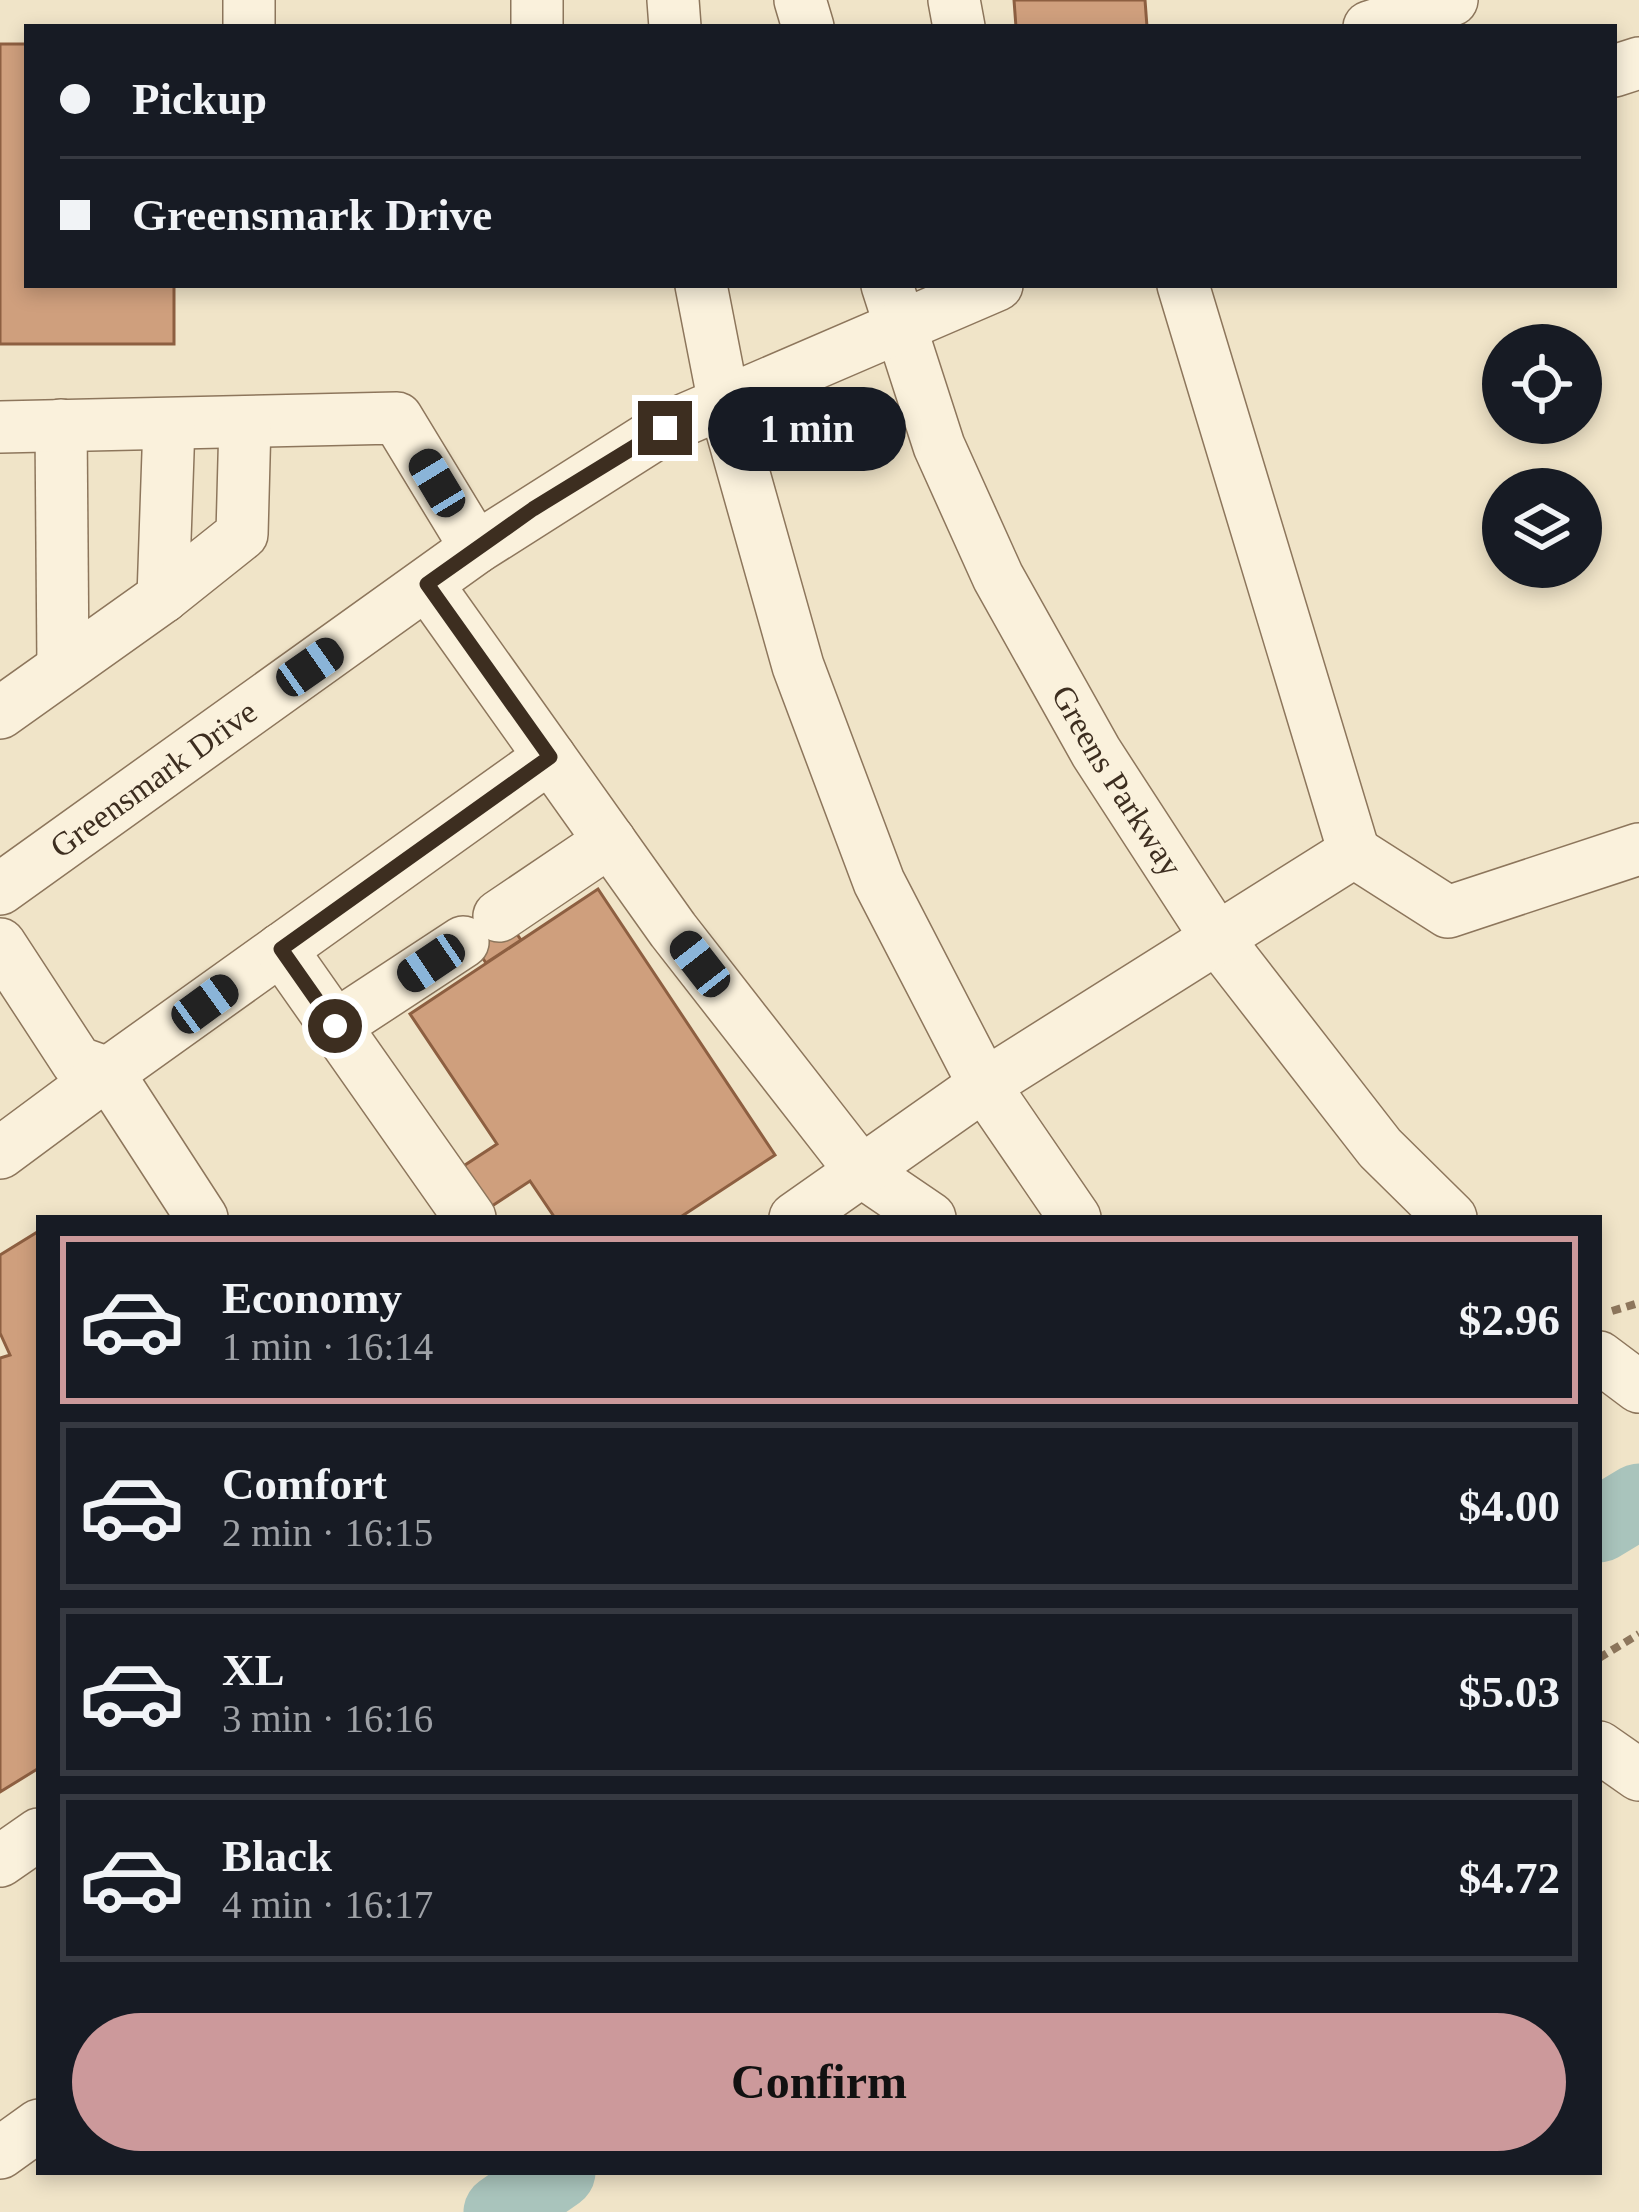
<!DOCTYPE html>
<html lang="en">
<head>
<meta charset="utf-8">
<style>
	body { margin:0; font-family:"Times New Roman",serif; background:#242831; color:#f1f3f6; height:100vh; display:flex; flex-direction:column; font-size:45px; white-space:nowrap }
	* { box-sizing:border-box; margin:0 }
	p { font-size:39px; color:#9ea1a6 }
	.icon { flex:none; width:66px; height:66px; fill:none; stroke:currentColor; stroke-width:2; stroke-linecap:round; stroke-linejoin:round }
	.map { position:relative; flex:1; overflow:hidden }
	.details { position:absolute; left:36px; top:1215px; width:1566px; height:960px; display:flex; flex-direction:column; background:#171b24; border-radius:0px; box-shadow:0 6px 18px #0003 }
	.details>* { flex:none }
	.guide { position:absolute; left:24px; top:24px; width:1593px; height:264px; border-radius:0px; box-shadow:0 6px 18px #0003; display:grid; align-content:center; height:264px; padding:0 36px; background:#171b24 }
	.controls { position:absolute; left:1482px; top:324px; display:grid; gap:24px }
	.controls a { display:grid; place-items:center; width:120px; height:120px; border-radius:50%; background:#171b24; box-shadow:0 6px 18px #0003; font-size:60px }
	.end { position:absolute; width:54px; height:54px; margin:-27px; border:15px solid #3d2e20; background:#fff; box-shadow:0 0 0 6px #fff }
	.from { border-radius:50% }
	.bubble { position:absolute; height:84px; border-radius:42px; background:#171b24; box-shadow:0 6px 18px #0003; font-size:39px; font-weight:700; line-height:84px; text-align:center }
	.car { position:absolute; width:36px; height:72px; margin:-36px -18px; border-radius:15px; box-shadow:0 0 9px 3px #0007; background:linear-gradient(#222 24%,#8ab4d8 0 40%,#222 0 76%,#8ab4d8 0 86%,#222 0) }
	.guide b { display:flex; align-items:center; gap:42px; height:114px; font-size:45px }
	.guide b+b { border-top:3px solid #363941 }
	.guide i { width:30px; height:30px; background:#f1f3f6 }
	ul { padding:21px 0 0; list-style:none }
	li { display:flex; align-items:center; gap:36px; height:168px; margin:0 24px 18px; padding:0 12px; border:6px solid #363941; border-radius:0px }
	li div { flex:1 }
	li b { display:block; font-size:45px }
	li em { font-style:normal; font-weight:700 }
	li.selected { border-color:#cc999b }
	li>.icon { width:108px; height:108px; stroke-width:1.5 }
	.primary-button { display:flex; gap:24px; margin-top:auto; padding:24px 36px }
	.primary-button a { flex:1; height:138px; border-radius:72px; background:#cc999b; color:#111; font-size:48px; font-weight:700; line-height:138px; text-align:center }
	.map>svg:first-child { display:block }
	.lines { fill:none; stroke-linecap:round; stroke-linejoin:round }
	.river { stroke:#a9c4bc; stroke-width:75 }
	.building { fill:#cf9f7d; stroke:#8d5f41; stroke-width:3 }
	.minor-casing { stroke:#8d765c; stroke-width:54 }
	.path { stroke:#8d765c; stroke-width:8; stroke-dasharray:9 6; stroke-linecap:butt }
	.minor { stroke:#faf1dc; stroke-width:51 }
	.route { stroke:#3d2e20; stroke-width:15 }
	.labels { text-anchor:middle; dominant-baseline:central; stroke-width:10; stroke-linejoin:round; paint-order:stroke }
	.street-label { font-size:33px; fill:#3d2e20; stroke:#f7eed8 }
</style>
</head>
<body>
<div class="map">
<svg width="1639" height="2212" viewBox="0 0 1639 2212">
	<rect width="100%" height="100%" fill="#f0e4c8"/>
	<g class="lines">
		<path class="river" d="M 1599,1525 L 1639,1501
			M 501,2212 L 558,2172"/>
	</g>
	<path class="building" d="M 1014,0 L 1145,0 L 1147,27 L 1016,27 Z
		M 0,44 L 27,44 L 27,285 L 174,285 L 174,344 L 0,344 Z
		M 598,889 L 775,1155 L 679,1218 L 555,1218 L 530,1181 L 489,1208 L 462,1167 L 497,1144 L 410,1014 Z
		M 497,905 L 521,940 L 486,963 L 463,929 Z
		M 39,1231 L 39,1768 L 0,1792 L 0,1358 L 10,1355 L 0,1333 L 0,1255 Z"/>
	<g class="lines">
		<g class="minor-casing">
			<g id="minor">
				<path d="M 249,0 L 249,27"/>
				<path d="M 537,0 L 537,27"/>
				<path d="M 673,0 L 675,27"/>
				<path d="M 800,0 L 808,27"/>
				<path d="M 954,0 L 959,27"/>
				<path d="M 1369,27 L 1452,0"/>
				<path d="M 1614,71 L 1639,63"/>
				<path d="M 701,285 L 724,403 L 798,666 L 879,882 L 984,1085 L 1075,1218"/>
				<path id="s1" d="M 887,285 L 939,446 L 998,577 L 1096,752 L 1216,937 L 1380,1148 L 1451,1218"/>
				<path d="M 1183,285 L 1354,852"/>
				<path d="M 61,425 L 63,666"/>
				<path d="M 0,427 L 397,418 L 476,548"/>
				<path d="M 427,584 L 673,930 L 861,1171 L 930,1218"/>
				<path d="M 163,597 L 169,424"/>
				<path d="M 0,713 L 163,597 L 242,534 L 245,422"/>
				<path id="s2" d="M 0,889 L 476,548 L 665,428 L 997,285"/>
				<path d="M 499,916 L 610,841"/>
				<path d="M 0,944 L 77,1062 L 108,1073 L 550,757"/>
				<path d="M 281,949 L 470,1218"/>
				<path d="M 335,1026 L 463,942"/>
				<path d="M 0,1153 L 108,1073 L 202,1218"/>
				<path d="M 795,1218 L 984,1085 L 1354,852 L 1448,912 L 1639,849"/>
				<path d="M 1599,1357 L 1639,1387"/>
				<path d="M 1599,1747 L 1639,1775"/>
				<path d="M 0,1861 L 39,1834"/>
				<path d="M 0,2153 L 39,2125"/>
			</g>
		</g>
		<path class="path" d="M 1612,1311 L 1639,1303
			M 1599,1658 L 1639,1634"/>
		<use href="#minor" class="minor"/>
	</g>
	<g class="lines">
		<path class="route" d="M 335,1026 L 281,949 L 550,757 L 427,584 L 533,509 L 665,428"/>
	</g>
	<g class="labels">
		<g class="street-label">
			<text stroke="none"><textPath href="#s2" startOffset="189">Greensmark Drive</textPath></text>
			<text stroke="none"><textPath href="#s1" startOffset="549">Greens Parkway</textPath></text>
		</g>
	</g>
</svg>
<div class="controls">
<a><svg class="icon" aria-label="locate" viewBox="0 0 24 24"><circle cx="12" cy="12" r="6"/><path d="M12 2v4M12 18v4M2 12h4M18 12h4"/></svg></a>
<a><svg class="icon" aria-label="layers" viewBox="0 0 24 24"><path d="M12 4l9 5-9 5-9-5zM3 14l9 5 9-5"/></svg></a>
</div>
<i class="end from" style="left:335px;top:1026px"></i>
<i class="end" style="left:665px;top:428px"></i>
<div class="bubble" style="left:708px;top:387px;width:198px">1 min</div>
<i class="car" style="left:437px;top:483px;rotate:329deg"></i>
<i class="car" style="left:310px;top:667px;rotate:55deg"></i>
<i class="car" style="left:431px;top:963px;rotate:236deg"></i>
<i class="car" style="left:700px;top:964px;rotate:322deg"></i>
<i class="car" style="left:205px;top:1004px;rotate:54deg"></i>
<div class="guide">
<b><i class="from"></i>Pickup</b>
<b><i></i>Greensmark Drive</b>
</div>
<section class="details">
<ul>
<li class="selected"><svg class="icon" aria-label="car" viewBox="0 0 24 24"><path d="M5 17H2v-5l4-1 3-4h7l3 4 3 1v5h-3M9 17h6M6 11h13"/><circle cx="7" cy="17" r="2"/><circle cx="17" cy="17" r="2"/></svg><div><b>Economy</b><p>1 min · 16:14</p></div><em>$2.96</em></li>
<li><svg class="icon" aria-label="car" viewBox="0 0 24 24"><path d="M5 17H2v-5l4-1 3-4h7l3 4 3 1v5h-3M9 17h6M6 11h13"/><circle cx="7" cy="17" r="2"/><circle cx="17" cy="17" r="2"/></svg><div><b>Comfort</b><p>2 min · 16:15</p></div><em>$4.00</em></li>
<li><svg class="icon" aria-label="car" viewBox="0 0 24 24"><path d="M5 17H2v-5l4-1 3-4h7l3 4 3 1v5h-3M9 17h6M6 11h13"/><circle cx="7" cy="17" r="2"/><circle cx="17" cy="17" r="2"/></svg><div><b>XL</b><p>3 min · 16:16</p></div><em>$5.03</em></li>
<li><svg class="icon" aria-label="car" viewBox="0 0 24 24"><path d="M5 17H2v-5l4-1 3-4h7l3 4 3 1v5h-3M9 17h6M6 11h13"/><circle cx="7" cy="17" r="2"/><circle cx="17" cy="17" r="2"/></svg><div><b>Black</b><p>4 min · 16:17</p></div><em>$4.72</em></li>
</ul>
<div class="primary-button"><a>Confirm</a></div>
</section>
</div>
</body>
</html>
